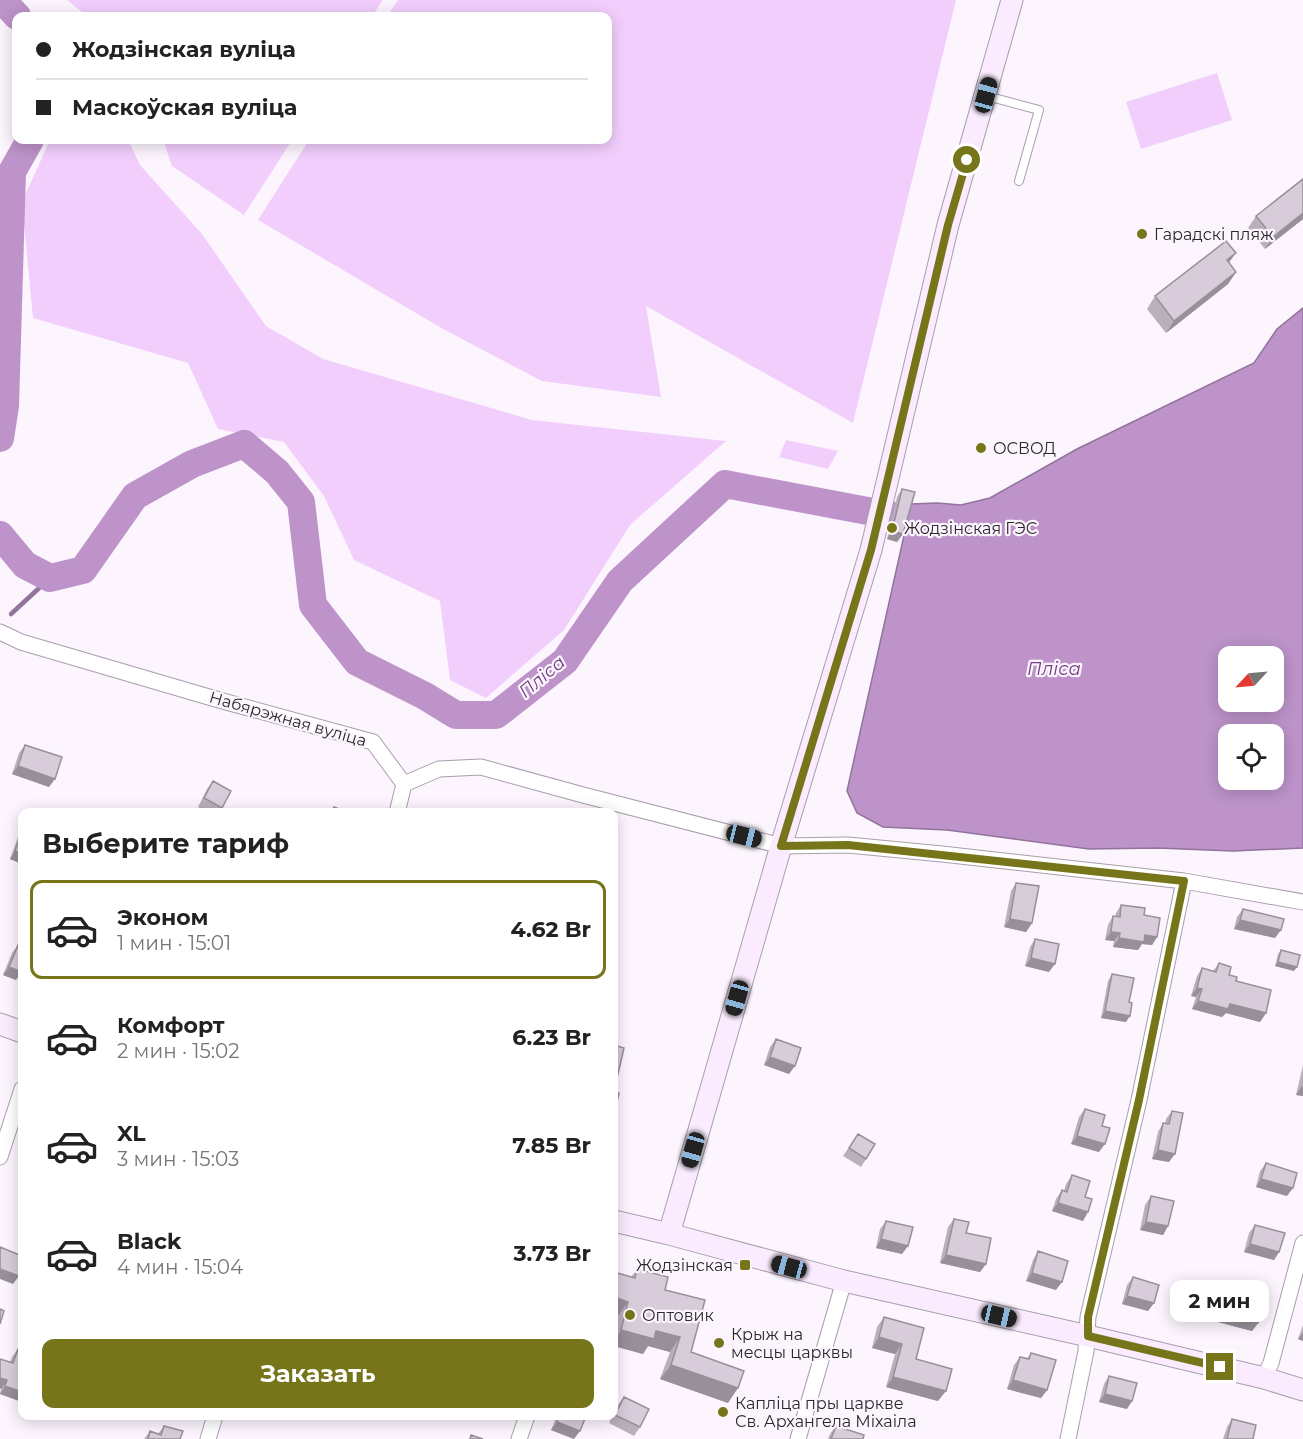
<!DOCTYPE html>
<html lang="ru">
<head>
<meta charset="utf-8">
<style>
	body { margin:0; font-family:Montserrat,sans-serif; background:#f2f2f2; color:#222; height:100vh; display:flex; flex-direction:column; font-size:22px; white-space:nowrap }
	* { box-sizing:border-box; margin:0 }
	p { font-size:20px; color:#767676 }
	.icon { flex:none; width:33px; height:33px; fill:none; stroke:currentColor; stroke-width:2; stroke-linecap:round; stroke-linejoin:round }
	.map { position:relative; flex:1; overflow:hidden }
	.drawer { position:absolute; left:18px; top:808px; width:600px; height:612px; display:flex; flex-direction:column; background:#fff; border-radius:12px; box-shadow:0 3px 15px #0003 }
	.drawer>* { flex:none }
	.banner { position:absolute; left:12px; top:12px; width:600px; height:132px; border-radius:12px; box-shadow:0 3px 15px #0003; display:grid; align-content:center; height:132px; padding:0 24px; background:#fff }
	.needle { width:39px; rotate:244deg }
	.tools { position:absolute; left:1218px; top:646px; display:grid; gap:12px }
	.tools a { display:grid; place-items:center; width:66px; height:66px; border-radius:12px; background:#fff; box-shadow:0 3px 15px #0003; font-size:30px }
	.end { position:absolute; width:27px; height:27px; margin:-14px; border:8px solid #777519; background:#fff; box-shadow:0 0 0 3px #fff }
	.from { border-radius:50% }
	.bubble { position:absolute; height:42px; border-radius:12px; background:#fff; box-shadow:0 3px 15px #0003; font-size:20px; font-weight:700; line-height:42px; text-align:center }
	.car { position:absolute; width:18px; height:36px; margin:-18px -9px; border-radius:8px; box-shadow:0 0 4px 2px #0007; background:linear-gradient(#222 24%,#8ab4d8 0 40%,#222 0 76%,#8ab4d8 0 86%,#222 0) }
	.banner b { display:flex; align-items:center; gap:21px; height:57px; font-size:22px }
	.banner b+b { border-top:2px solid #e0e0e0 }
	.banner i { width:15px; height:15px; background:#222 }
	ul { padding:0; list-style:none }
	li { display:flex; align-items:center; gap:18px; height:99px; margin:0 12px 9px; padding:0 12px; border:3px solid transparent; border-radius:12px }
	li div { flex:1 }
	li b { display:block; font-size:22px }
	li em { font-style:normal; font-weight:700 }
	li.active { border-color:#777519 }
	li>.icon { width:54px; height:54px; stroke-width:1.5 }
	h2 { padding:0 24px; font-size:27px; line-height:72px }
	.button { display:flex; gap:12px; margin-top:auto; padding:12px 24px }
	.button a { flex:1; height:69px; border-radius:12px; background:#777519; color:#fff; font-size:24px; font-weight:700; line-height:69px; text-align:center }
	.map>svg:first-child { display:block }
	.green { fill:#f2cefd }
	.water { fill:#bd93ca; stroke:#91739b; stroke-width:1.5; fill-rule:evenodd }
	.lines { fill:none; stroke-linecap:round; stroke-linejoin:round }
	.stream { stroke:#91739b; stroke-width:4.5 }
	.river { stroke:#bd93ca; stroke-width:28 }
	.service-casing { stroke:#a99ead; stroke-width:10 }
	.minor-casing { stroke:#a99ead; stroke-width:17 }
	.secondary-casing { stroke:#a99ead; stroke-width:23 }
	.service { stroke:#fff; stroke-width:8 }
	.minor { stroke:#fff; stroke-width:15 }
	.secondary { stroke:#faecfe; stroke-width:21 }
	.wall { fill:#baafbc }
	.shaded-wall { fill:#978f99 }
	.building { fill:#d8ccdb; stroke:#978f99; stroke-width:1.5 }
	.route { stroke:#777519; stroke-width:8 }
	.poi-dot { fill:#777519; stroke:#fcf5fe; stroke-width:2 }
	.labels { text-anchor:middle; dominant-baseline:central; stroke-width:4.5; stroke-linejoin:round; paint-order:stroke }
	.poi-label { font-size:16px; fill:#2b272d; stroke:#fcf5fe; text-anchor:start }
	.street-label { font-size:16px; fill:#2b272d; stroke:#fcf5fe }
	.water-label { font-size:18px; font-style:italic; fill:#723e82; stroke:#fcf5fe }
</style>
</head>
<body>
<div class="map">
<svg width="1303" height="1439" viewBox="0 0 1303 1439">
	<rect width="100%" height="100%" fill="#fcf5fe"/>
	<path class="green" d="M 67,0 L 383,0 L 372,16 L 87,16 Z
		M 398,0 L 956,0 L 853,423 L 646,306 L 661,397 L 542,381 L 443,329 L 258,220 L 309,140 L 608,140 L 608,16 L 387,16 Z
		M 1217,73 L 1232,120 L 1141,149 L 1126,102 Z
		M 50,140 L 128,140 L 140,165 L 202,234 L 266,326 L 323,359 L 532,420 L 726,441 L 630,525 L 564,630 L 486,698 L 450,680 L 440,601 L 354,560 L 324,496 L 284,442 L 218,429 L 188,363 L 33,318 L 22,202 Z
		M 163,140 L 292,140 L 244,215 L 172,166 Z
		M 786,440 L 838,451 L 828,469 L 779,457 Z"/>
	<path class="water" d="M 1303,308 L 1303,848 L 1233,851 L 1157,848 L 1089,849 L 947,830 L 883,827 L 857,813 L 847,791 L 911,504 L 937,503 L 961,505 L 990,498 L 1077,449 L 1254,363 L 1277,329 ZM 1228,657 L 1274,657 L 1274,702 L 1228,702 ZM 1228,735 L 1274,735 L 1274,780 L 1228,780 Z"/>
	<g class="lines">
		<path class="stream" d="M 11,614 L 50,578"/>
		<path class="river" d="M 2,0 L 17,16
			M 0,438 L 5,406 L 12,172 L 30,140
			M 0,535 L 25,565 L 50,578 L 83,570 L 135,496 L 192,464 L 244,444 L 277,472 L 301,502 L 313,605 L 357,662 L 425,696 L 456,715 L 496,715 L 565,661 L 620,581 L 725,484 L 931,523"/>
		<g class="service-casing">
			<path id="service" d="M 987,96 L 1039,110 L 1019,181"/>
		</g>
		<g class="minor-casing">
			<path id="minor" d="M 0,632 L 21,642 L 219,700 L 373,742 L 404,784 L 439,769 L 481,767 L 583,795 L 781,846 L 848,845 L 942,854 L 1184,881 L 1303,902
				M 397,813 L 404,784
				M 0,1157 L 22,1089
				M 1264,1378 L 1271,1363 L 1303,1243
				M 208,1439 L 215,1416
				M 519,1439 L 527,1416
				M 798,1439 L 844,1281
				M 1068,1439 L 1086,1351 L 1088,1317 L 1139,1100 L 1184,881"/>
		</g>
		<g class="secondary-casing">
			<path id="secondary" d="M 0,1024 L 22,1032
				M 614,1221 L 669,1234 L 844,1281 L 1088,1336 L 1264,1378 L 1303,1390
				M 669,1234 L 781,846 L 871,550 L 948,225 L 1012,0"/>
		</g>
		<use href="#service" class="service"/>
		<use href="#minor" class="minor"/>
		<use href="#secondary" class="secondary"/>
	</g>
	<path class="wall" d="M 1303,179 L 1303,219 L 1265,249 L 1248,228 L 1256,216 Z
		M 1229,262 L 1236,272 L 1228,284 L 1166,333 L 1147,309 L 1155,296 Z
		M 902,489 L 903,534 L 897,542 L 887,539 L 897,497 Z
		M 25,745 L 49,787 L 12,774 L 19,753 Z
		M 213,781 L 222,808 L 218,813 L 209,813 L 198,807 L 207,789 Z
		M 22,830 L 22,864 L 10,859 L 18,837 Z
		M 1016,883 L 1032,923 L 1026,932 L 1004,927 L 1011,891 Z
		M 1121,905 L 1144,915 L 1157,937 L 1152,945 L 1142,944 L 1138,950 L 1113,947 L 1114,941 L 1105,940 L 1108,925 L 1113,916 L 1115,917 L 1116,913 Z
		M 1243,909 L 1275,938 L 1234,929 L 1237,917 Z
		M 1035,939 L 1049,972 L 1025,966 L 1030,947 Z
		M 18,945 L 16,980 L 3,975 L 12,953 Z
		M 1281,950 L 1294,971 L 1275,966 L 1278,954 Z
		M 1219,963 L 1266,1013 L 1260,1022 L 1226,1013 L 1222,1017 L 1192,1009 L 1196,997 L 1191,996 L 1197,976 L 1202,968 L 1213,971 Z
		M 1112,974 L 1126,1022 L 1101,1018 L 1108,981 Z
		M 776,1039 L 789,1074 L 764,1065 L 770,1047 Z
		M 1303,1065 L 1303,1096 L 1296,1095 Z
		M 1085,1109 L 1102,1126 L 1099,1152 L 1071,1144 L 1079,1117 Z
		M 1172,1111 L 1169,1162 L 1152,1159 L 1158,1132 L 1163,1123 L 1165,1124 L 1166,1119 Z
		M 858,1134 L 866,1159 L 861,1167 L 843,1156 Z
		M 1266,1163 L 1287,1196 L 1256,1187 L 1260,1171 Z
		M 1072,1175 L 1085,1197 L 1083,1221 L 1052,1211 L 1056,1199 L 1062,1190 L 1064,1191 L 1066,1184 Z
		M 1151,1196 L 1168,1226 L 1163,1235 L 1140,1230 L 1145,1205 Z
		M 954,1219 L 966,1233 L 986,1264 L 980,1272 L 940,1263 L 948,1227 Z
		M 886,1221 L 902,1254 L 876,1248 L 880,1229 Z
		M 1255,1225 L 1279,1252 L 1274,1260 L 1244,1252 L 1249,1233 Z
		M 1038,1251 L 1056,1290 L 1026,1281 L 1033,1260 Z
		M 637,1269 L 665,1290 L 691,1352 L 728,1403 L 660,1379 L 670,1352 L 648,1346 L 643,1354 L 614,1346 L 614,1334 L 618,1316 L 631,1277 Z
		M 1133,1277 L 1154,1303 L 1148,1311 L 1122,1304 L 1127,1285 Z
		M 1223,1285 L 1258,1323 L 1252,1331 L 1210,1320 L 1217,1293 Z
		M 884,1317 L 916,1359 L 938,1401 L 886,1387 L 895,1354 L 872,1348 L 877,1327 Z
		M 1303,1325 L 1303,1341 L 1298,1339 Z
		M 18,1349 L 22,1350 L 22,1402 L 0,1394 L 1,1389 L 0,1388 L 0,1359 L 10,1362 L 12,1357 Z
		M 1031,1353 L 1047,1390 L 1041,1398 L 1007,1389 L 1014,1365 L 1020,1357 L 1027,1359 Z
		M 1109,1376 L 1127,1409 L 1099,1402 L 1104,1384 Z
		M 624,1397 L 640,1427 L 634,1436 L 609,1423 L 618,1405 Z
		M 557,1416 L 586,1416 L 574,1439 L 551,1430 Z
		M 1232,1419 L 1253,1439 L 1223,1439 L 1227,1427 Z
		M 164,1426 L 180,1439 L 144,1439 L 150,1431 L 158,1434 Z
		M 836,1426 L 863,1439 L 828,1439 L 830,1434 Z"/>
	<path class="shaded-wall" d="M 1303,213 L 1303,219 L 1265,249 L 1273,237 Z
		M 1236,253 L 1227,265 L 1227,260 Z
		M 1236,272 L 1228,284 L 1166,333 L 1174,321 Z
		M 892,531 L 903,534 L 897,542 L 887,539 Z
		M 18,766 L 55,779 L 49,787 L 12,774 Z
		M 15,851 L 22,853 L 22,864 L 10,859 Z
		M 1010,919 L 1032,923 L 1026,932 L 1004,927 Z
		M 1240,920 L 1281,930 L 1275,938 L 1234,929 Z
		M 1111,932 L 1120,933 L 1114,941 L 1105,940 Z
		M 1145,935 L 1157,937 L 1152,945 L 1142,944 L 1138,950 L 1113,947 L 1119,938 Z
		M 1031,958 L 1055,964 L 1049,972 L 1025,966 Z
		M 1278,962 L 1297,967 L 1294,971 L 1275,966 Z
		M 9,967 L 22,972 L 16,980 L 3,975 Z
		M 1197,988 L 1202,989 L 1196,997 L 1191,996 Z
		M 1198,1001 L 1230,1004 L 1266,1013 L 1260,1022 L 1226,1013 L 1222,1017 L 1192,1009 Z
		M 1105,1011 L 1130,1016 L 1126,1022 L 1101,1018 Z
		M 770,1057 L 795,1066 L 789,1074 L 764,1065 Z
		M 1302,1086 L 1303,1087 L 1303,1096 L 1296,1095 Z
		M 1077,1136 L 1105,1144 L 1099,1152 L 1071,1144 Z
		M 1158,1150 L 1175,1154 L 1169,1162 L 1152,1159 Z
		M 1261,1179 L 1293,1188 L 1287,1196 L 1256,1187 Z
		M 1058,1203 L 1088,1212 L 1083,1221 L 1052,1211 Z
		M 1146,1222 L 1168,1226 L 1163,1235 L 1140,1230 Z
		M 881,1239 L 908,1246 L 902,1254 L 876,1248 Z
		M 1250,1244 L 1279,1252 L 1274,1260 L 1244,1252 Z
		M 946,1255 L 986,1264 L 980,1272 L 940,1263 Z
		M 0,1269 L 19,1276 L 13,1284 L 0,1279 Z
		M 1032,1273 L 1062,1282 L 1056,1290 L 1026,1281 Z
		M 1127,1296 L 1154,1303 L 1148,1311 L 1122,1304 Z
		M 614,1297 L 628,1302 L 618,1316 L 614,1315 Z
		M 1215,1311 L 1258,1323 L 1252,1331 L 1210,1320 Z
		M 621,1330 L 656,1331 L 680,1337 L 670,1352 L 648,1346 L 643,1354 L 614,1346 L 614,1341 Z
		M 1303,1333 L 1303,1341 L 1298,1339 Z
		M 879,1337 L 902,1344 L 895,1354 L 872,1348 Z
		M 671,1365 L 738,1388 L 728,1403 L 660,1379 Z
		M 893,1377 L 946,1391 L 938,1401 L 886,1387 Z
		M 0,1378 L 7,1380 L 1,1389 L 0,1388 Z
		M 1013,1380 L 1047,1390 L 1041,1398 L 1007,1389 Z
		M 5,1386 L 22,1392 L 22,1402 L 0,1394 Z
		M 1105,1394 L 1132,1401 L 1127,1409 L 1099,1402 Z
		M 261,1416 L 274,1416 L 271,1419 Z
		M 557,1422 L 580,1431 L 574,1439 L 551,1430 Z"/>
	<path class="building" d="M 1303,179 L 1303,213 L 1273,237 L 1256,216 Z
		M 1226,241 L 1236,253 L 1227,260 L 1236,272 L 1174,321 L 1155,296 Z
		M 902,489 L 915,492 L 903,534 L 892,531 Z
		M 25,745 L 62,757 L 55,779 L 18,766 Z
		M 213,781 L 231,791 L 222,808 L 204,798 Z
		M 334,807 L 349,813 L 331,813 Z
		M 22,832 L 22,853 L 15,851 Z
		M 1016,883 L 1039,886 L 1032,923 L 1010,919 Z
		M 1121,905 L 1145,908 L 1144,915 L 1160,918 L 1157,937 L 1145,935 L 1144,942 L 1119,938 L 1120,933 L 1111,932 L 1113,916 L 1120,917 Z
		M 1243,909 L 1284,919 L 1281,930 L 1240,920 Z
		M 1035,939 L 1059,944 L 1055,964 L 1031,958 Z
		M 18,945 L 22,947 L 22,972 L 9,967 Z
		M 1281,950 L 1300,955 L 1297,967 L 1278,962 Z
		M 1219,963 L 1231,967 L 1229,975 L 1237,977 L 1236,981 L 1271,990 L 1266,1013 L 1230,1004 L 1228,1009 L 1198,1001 L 1202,989 L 1197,988 L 1202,968 L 1216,972 Z
		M 1112,974 L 1134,978 L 1129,1002 L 1132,1003 L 1130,1016 L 1105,1011 Z
		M 776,1039 L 801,1048 L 795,1066 L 770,1057 Z
		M 614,1045 L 624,1048 L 614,1091 Z
		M 614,1092 L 619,1093 L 614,1116 Z
		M 1085,1109 L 1105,1115 L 1102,1126 L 1110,1128 L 1105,1144 L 1077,1136 Z
		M 1172,1111 L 1183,1113 L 1175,1154 L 1158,1150 L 1163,1123 L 1169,1124 Z
		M 858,1134 L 875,1144 L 866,1159 L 849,1148 Z
		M 1266,1163 L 1297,1173 L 1293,1188 L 1261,1179 Z
		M 1072,1175 L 1090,1181 L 1085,1197 L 1092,1199 L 1088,1212 L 1058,1203 L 1062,1190 L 1067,1192 Z
		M 1151,1196 L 1174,1201 L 1168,1226 L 1146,1222 Z
		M 954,1219 L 969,1222 L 966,1233 L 991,1238 L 986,1264 L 946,1255 Z
		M 886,1221 L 913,1227 L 908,1246 L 881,1239 Z
		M 1255,1225 L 1285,1233 L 1279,1252 L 1250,1244 Z
		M 0,1247 L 22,1256 L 22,1266 L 19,1276 L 0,1269 Z
		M 1038,1251 L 1068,1261 L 1062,1282 L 1032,1273 Z
		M 637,1269 L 668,1277 L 665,1290 L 705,1300 L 691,1352 L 744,1371 L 738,1388 L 671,1365 L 680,1337 L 656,1331 L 654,1339 L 621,1330 L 628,1302 L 614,1297 L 614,1272 L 635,1278 Z
		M 1133,1277 L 1159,1285 L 1154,1303 L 1127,1296 Z
		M 1223,1285 L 1265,1296 L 1258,1323 L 1215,1311 Z
		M 0,1309 L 4,1311 L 0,1324 Z
		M 884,1317 L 924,1328 L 916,1359 L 952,1369 L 946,1391 L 893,1377 L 902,1344 L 879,1337 Z
		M 18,1349 L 22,1350 L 22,1392 L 5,1386 L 7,1380 L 0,1378 L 0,1359 L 13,1363 Z
		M 1031,1353 L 1056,1360 L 1047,1390 L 1013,1380 L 1020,1357 L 1029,1359 Z
		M 1109,1376 L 1137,1383 L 1132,1401 L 1105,1394 Z
		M 624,1397 L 649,1409 L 640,1427 L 615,1415 Z
		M 559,1416 L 586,1416 L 580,1431 L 557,1422 Z
		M 1232,1419 L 1256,1425 L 1253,1439 L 1227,1439 Z
		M 164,1426 L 183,1431 L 180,1439 L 148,1439 L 150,1431 L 161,1435 Z
		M 836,1426 L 864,1435 L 863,1439 L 831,1439 Z
		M 471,1435 L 483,1439 L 470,1439 Z"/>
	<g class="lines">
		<path class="route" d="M 967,160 L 948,225 L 871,550 L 781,846 L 848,845 L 1184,881 L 1139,1100 L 1088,1317 L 1088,1336 L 1220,1367"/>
	</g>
	<g class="poi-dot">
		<circle cx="1142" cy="234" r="6"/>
		<circle cx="981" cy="448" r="6"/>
		<circle cx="892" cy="528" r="6"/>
		<rect x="739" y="1259" width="12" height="12" rx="3"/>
		<circle cx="630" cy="1315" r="6"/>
		<circle cx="719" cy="1343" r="6"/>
		<circle cx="723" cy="1412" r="6"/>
	</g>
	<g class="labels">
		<g class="poi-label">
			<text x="1154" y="234">Гарадскі пляж</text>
			<text x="993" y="448">ОСВОД</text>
			<text x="904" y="528">Жодзінская ГЭС</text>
			<text x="733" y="1265" text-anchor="end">Жодзінская</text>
			<text x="642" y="1315">Оптовик</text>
			<text x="731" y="1334">Крыж на<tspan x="731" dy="18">месцы царквы</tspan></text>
			<text x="735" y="1403">Капліца пры царкве<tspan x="735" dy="18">Св. Архангела Міхаіла</tspan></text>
		</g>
		<g class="street-label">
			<text transform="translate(288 719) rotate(16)">Набярэжная вуліца</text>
		</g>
		<g class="water-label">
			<text x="1054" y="669">Пліса</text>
			<text transform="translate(542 677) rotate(-40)">Пліса</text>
		</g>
	</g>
</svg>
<div class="tools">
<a><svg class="needle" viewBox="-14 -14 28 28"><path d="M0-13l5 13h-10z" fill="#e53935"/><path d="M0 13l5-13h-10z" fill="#767676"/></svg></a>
<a><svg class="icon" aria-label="locate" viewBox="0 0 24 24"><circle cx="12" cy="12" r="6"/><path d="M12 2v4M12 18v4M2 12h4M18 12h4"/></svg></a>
</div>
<i class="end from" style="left:967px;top:160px"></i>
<i class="end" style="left:1220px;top:1367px"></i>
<div class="bubble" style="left:1170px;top:1280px;width:99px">2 мин</div>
<i class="car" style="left:986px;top:95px;rotate:15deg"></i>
<i class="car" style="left:744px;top:836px;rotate:104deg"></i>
<i class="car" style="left:737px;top:998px;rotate:196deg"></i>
<i class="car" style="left:693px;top:1150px;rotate:196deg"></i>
<i class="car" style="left:789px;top:1267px;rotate:285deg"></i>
<i class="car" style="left:999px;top:1316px;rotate:103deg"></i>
<div class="banner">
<b><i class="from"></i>Жодзінская вуліца</b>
<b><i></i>Маскоўская вуліца</b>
</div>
<section class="drawer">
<h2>Выберите тариф</h2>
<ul>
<li class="active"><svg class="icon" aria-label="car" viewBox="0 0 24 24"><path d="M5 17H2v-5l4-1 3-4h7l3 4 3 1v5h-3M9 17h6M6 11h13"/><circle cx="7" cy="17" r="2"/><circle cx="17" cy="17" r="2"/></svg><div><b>Эконом</b><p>1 мин · 15:01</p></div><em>4.62 Br</em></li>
<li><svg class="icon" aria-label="car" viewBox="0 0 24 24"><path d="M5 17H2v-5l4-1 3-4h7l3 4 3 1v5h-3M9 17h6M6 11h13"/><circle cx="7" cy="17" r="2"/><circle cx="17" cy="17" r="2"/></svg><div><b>Комфорт</b><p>2 мин · 15:02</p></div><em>6.23 Br</em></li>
<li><svg class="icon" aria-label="car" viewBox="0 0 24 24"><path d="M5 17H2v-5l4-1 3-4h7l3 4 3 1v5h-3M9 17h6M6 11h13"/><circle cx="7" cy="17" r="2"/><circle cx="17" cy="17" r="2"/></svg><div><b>XL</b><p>3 мин · 15:03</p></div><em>7.85 Br</em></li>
<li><svg class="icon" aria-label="car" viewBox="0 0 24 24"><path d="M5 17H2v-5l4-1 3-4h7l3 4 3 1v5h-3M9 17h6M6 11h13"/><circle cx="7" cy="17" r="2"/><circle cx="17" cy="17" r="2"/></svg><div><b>Black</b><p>4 мин · 15:04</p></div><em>3.73 Br</em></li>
</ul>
<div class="button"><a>Заказать</a></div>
</section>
</div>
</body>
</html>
